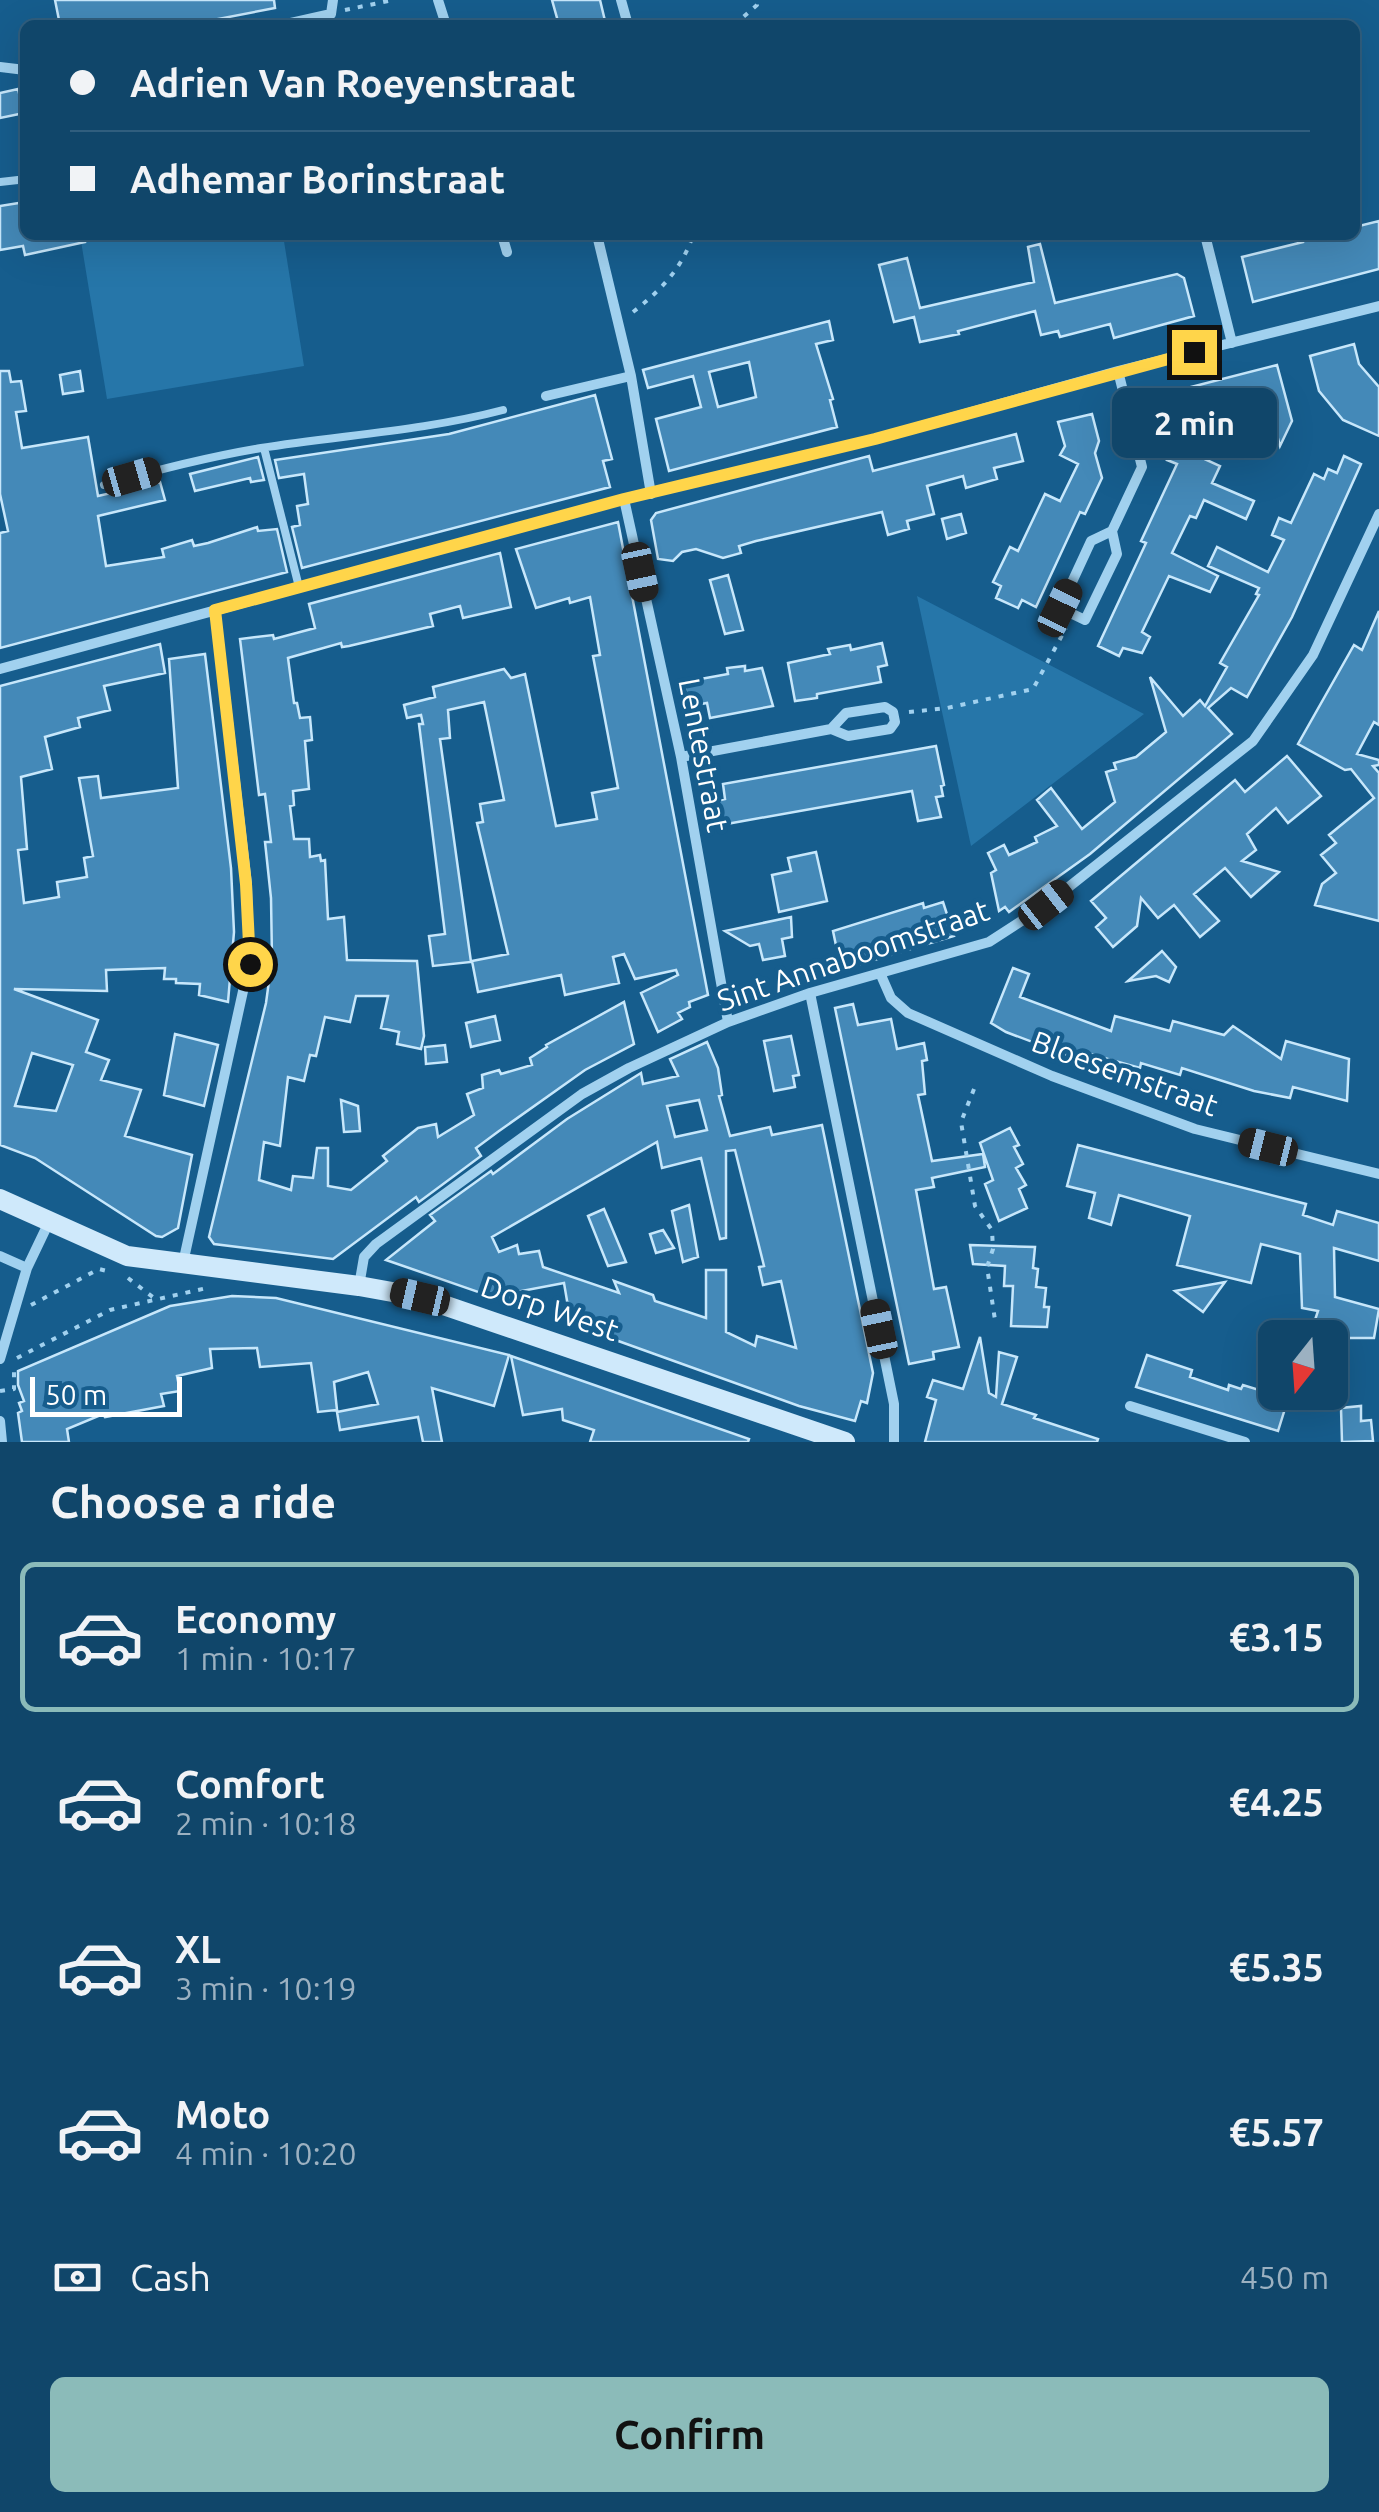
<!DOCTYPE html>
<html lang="en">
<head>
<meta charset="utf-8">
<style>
	body { margin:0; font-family:Ubuntu,sans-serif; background:#194d70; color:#f1f3f6; height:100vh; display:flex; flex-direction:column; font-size:38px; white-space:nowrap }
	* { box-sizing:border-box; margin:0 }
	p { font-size:32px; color:#9cb1c1 }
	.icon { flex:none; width:55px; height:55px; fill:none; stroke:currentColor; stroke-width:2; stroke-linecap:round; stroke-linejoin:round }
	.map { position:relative; height:1442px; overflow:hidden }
	.drawer { display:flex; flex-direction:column; background:#10466a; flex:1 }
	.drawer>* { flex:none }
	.guide { position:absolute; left:20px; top:20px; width:1340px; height:220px; border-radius:15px; box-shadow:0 10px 40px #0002,0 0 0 2px #305e7e; display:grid; align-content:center; height:220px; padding:0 50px; background:#10466a }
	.needle { width:65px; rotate:197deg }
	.tools { position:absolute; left:1258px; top:1320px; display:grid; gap:20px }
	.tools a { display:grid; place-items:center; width:90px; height:90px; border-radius:15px; background:#10466a; box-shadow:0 10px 40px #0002,0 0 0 2px #305e7e; font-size:50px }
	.scale { position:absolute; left:30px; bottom:25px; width:152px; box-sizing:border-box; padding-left:10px; border:5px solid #fff; border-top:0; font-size:28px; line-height:35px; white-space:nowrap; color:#fff; -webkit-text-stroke:8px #165d8d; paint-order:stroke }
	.end { position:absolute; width:45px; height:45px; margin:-22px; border:12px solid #ffd54a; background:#111; box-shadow:0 0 0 5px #111 }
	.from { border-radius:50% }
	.bubble { position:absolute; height:70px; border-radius:15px; background:#10466a; box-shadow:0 10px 40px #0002,0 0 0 2px #305e7e; font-size:32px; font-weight:700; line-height:70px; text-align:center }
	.car { position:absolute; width:30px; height:60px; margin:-30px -15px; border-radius:12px; box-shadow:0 0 8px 2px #0007; background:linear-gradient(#222 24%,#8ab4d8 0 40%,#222 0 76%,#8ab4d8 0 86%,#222 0) }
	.guide b { display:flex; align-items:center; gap:35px; height:95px; font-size:38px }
	.guide b+b { border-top:2px solid #305e7e }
	.guide i { width:25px; height:25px; background:#f1f3f6 }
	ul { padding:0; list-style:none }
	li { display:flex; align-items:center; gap:30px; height:150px; margin:0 20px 15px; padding:0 30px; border:5px solid transparent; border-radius:15px }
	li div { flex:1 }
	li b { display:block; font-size:38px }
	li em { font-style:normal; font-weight:700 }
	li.on { border-color:#8bbbb9 }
	li>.icon { width:90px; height:90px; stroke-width:1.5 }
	h2 { padding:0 50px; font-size:45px; line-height:120px }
	.pay { display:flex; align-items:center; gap:25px; height:110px; padding:0 50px; font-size:38px }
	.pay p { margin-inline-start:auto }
	.action { display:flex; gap:20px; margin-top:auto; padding:20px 50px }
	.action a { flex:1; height:115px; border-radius:15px; background:#8bbbb9; color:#111; font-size:40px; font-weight:700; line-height:115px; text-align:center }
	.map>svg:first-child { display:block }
	.green { fill:#2676a9 }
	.building { fill:#4489b8; stroke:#c7e7fb; stroke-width:2.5; fill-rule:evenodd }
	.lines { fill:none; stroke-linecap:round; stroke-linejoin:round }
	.path { stroke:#a1d1ef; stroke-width:4; stroke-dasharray:5 8; stroke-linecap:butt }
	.lane { stroke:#a1d1ef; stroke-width:8 }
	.street { stroke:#a1d1ef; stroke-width:10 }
	.secondary { stroke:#cfe9fb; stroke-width:20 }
	.route { stroke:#ffd54a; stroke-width:12 }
	.labels { text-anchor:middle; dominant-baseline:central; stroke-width:9; stroke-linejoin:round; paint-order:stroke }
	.street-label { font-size:30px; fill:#fff; stroke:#165d8d }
</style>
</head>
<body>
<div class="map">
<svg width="1379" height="1442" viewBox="0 0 1379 1442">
	<rect width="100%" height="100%" fill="#165d8d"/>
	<path class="green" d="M 80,235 L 283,235 L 304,366 L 107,399 Z
		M 917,596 L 1144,714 L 971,846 Z"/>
	<path class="building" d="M 55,0 L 274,0 L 275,8 L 187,25 L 60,25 Z
		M 552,0 L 600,0 L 606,25 L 559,25 Z
		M 18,89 L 24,113 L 0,118 L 0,93 Z
		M 25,202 L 25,235 L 84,235 L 85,242 L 25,255 L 23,246 L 0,250 L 0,206 Z
		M 1379,221 L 1379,269 L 1253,302 L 1242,257 L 1303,242 L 1302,235 L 1355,235 L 1355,227 Z
		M 1040,244 L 1055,303 L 1177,274 L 1184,278 L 1194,316 L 1114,338 L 1110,324 L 1060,337 L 1058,331 L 1041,335 L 1035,311 L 958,331 L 959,334 L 920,342 L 914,317 L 894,322 L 879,265 L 907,258 L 920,308 L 1034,282 L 1028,247 Z
		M 829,321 L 833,340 L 816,344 L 833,399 L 830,400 L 837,427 L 669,471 L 656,419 L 701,407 L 693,376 L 648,388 L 643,370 ZM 749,362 L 756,397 L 718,407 L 709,372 Z
		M 1354,344 L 1359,364 L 1379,387 L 1379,436 L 1343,420 L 1319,391 L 1310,356 Z
		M 1277,365 L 1292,421 L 1280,446 L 1267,397 L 1183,419 L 1186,428 L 1165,434 L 1156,396 Z
		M 0,371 L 9,371 L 11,382 L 21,381 L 26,411 L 16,412 L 22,448 L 88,437 L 98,496 L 160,482 L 165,500 L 98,516 L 106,566 L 164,557 L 162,549 L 192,540 L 194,546 L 208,543 L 257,527 L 258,531 L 277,529 L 287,572 L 0,648 L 0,533 L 8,531 L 0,494 Z
		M 80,371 L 83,391 L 63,394 L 60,375 Z
		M 595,395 L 612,459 L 603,461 L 610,487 L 302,568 L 292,527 L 300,525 L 297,506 L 308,504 L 304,474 L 279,478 L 275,460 L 449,434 Z
		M 1092,414 L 1099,441 L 1095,453 L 1102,478 L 1085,514 L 1080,512 L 1036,607 L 1022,600 L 1018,608 L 996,598 L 1001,586 L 993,582 L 1010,547 L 1018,551 L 1045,494 L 1060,501 L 1078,464 L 1060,455 L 1065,446 L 1058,422 Z
		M 1016,434 L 1023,461 L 994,468 L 997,479 L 966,488 L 963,476 L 927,486 L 934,514 L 907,521 L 909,529 L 888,535 L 882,512 L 756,541 L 739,546 L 741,553 L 723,558 L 696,549 L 682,552 L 673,561 L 658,559 L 651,520 L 656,513 L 869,456 L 873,471 Z
		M 1174,445 L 1220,466 L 1212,483 L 1254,501 L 1246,519 L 1204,500 L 1196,518 L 1190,516 L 1172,553 L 1218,576 L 1210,592 L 1169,576 L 1142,632 L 1150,637 L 1142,653 L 1123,648 L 1119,656 L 1098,646 L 1146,543 L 1141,541 L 1177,464 L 1167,460 Z
		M 1344,456 L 1361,464 L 1292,617 L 1247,697 L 1231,688 L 1208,708 L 1232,734 L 1090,854 L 1009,912 L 1005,907 L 999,911 L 991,873 L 996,870 L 988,853 L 1004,845 L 1009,855 L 1037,842 L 1035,837 L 1057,826 L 1037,800 L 1051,788 L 1082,829 L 1115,802 L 1106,772 L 1116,769 L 1114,763 L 1136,757 L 1166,732 L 1150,677 L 1183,716 L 1200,700 L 1205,706 L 1227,667 L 1220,663 L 1259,595 L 1256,594 L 1259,588 L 1208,566 L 1217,547 L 1268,572 L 1284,540 L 1272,535 L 1279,518 L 1291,523 L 1314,474 L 1324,479 L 1328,469 L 1337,473 Z
		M 258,457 L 264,480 L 251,482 L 250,478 L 195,491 L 190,474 Z
		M 961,514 L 966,533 L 947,539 L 942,519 Z
		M 618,522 L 708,995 L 689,1002 L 690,1007 L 678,1013 L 682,1019 L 658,1032 L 641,993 L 678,975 L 676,970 L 635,979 L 624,954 L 613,957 L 619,983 L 565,995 L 561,975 L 478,992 L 472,961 L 508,954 L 477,823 L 483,822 L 480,804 L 504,800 L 484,702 L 448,710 L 450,738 L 440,739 L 471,962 L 433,966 L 429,936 L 445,934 L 419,724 L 423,724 L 421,715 L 407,718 L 404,705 L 435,697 L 433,687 L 504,669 L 511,678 L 525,674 L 556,826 L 597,819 L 592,793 L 618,788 L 593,656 L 600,655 L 590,597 L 570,603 L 569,598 L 536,608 L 516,549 Z
		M 500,553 L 511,607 L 463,618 L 460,606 L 430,614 L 433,626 L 349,646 L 342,647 L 341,643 L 288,658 L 294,703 L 297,703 L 300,718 L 310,717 L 312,740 L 305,741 L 309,789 L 293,791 L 294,805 L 290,806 L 294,839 L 309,839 L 310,857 L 320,855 L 321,861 L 325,860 L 328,919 L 344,917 L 347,960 L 417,961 L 424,1036 L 421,1049 L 397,1044 L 399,1032 L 381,1028 L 388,996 L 356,996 L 350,1022 L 325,1017 L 316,1056 L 310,1055 L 304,1081 L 288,1077 L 280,1146 L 264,1142 L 259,1180 L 291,1190 L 293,1176 L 313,1178 L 317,1148 L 328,1148 L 328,1186 L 351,1190 L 387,1161 L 383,1156 L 418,1128 L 436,1124 L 438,1137 L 474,1115 L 467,1094 L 483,1088 L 482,1075 L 499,1070 L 501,1074 L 532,1065 L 530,1058 L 547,1047 L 546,1045 L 624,1002 L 634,1044 L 585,1070 L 499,1131 L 476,1148 L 481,1156 L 419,1202 L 416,1197 L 333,1259 L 214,1244 L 209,1237 L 266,1003 L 272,959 L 271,898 L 265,842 L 271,842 L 265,794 L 259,795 L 240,639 L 273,635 L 274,639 L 315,628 L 309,604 Z
		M 728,575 L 743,630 L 725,634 L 710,580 Z
		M 1379,611 L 1379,725 L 1374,722 L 1357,754 L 1379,760 L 1379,765 L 1373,766 L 1379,773 L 1379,921 L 1315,905 L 1322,884 L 1336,873 L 1321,855 L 1336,843 L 1329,835 L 1374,798 L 1351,769 L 1345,770 L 1298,744 L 1354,645 L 1362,650 Z
		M 882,643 L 887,665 L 878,667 L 881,682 L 817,694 L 817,698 L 795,701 L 788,663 L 830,654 L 828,649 L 850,645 L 851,650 Z
		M 160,644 L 165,673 L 104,686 L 110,710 L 78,718 L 80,727 L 45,737 L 52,769 L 21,777 L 27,849 L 18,850 L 24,903 L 59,897 L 57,882 L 87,877 L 84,858 L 93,856 L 79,778 L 98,776 L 101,798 L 178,788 L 169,659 L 205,654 L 231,868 L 234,932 L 228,1002 L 199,995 L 200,984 L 176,983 L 176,979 L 164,979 L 165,968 L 106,970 L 107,991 L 14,989 L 98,1020 L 86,1052 L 109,1060 L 101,1080 L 141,1090 L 125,1136 L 192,1155 L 178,1228 L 162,1237 L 156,1236 L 35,1158 L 0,1145 L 0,686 ZM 32,1053 L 73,1065 L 56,1111 L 15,1106 Z
		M 745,666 L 745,671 L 762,668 L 773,706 L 710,718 L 707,703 L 689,706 L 684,682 L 728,674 L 727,668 Z
		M 936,746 L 944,785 L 941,786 L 943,796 L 936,797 L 941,817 L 918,821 L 912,791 L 721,825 L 716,801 L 725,799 L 723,784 Z
		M 1287,756 L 1321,796 L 1288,823 L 1276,808 L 1247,834 L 1256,850 L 1242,861 L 1279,872 L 1251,897 L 1225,868 L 1194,894 L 1219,921 L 1200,937 L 1174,905 L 1158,918 L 1141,898 L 1137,926 L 1113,947 L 1096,927 L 1106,918 L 1091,901 L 1235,780 L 1245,792 Z
		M 816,852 L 827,901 L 779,912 L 772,875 L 791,871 L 788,858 Z
		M 943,902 L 954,936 L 861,964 L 857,953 L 838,955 L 833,931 L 923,903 L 924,908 Z
		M 791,917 L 792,937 L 782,939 L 785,956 L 763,960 L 759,944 L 750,946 L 725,931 Z
		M 1162,951 L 1176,967 L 1169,982 L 1156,976 L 1128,981 Z
		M 1013,968 L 1029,974 L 1020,997 L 1111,1031 L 1115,1016 L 1170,1031 L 1173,1021 L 1224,1035 L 1233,1026 L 1281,1059 L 1286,1041 L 1349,1059 L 1347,1101 L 1293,1087 L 1290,1098 L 1254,1091 L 1182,1068 L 1180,1075 L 1141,1063 L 1140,1068 L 1083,1052 L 1080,1060 L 1006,1032 L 991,1023 Z
		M 853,1004 L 858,1025 L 891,1019 L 897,1049 L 924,1043 L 927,1060 L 922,1061 L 925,1094 L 918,1095 L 932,1161 L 983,1154 L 985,1167 L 932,1178 L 934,1187 L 916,1190 L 934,1289 L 946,1287 L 959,1347 L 933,1352 L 934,1359 L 909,1364 L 835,1008 Z
		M 495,1016 L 500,1040 L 471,1047 L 466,1023 Z
		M 175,1034 L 218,1045 L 204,1106 L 164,1095 Z
		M 791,1036 L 799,1075 L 793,1076 L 795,1087 L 774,1091 L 764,1041 Z
		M 707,1042 L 718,1068 L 722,1095 L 719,1096 L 730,1136 L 770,1127 L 772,1135 L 822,1125 L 873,1373 L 867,1403 L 861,1401 L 855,1421 L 799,1406 L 571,1324 L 564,1283 L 516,1292 L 513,1304 L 386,1260 L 435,1221 L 430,1215 L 491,1171 L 493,1174 L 567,1119 L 641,1073 L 643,1084 L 678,1076 L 670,1059 ZM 699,1100 L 707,1130 L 675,1137 L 667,1106 ZM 657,1142 L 662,1168 L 701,1158 L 720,1239 L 726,1238 L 726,1151 L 735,1150 L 764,1266 L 759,1267 L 763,1285 L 781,1281 L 796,1348 L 757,1336 L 755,1346 L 726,1332 L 726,1270 L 706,1270 L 706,1318 L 655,1301 L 653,1295 L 614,1281 L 619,1293 L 543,1267 L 539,1251 L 519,1254 L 517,1245 L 499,1252 L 492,1237 Z
		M 445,1045 L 447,1062 L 426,1064 L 425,1047 Z
		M 341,1100 L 358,1106 L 360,1131 L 344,1132 Z
		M 1010,1128 L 1019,1145 L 1014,1147 L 1023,1164 L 1016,1168 L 1026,1185 L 1019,1189 L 1027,1208 L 999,1221 L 985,1184 L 993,1180 L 980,1143 Z
		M 1078,1145 L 1306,1204 L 1303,1215 L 1333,1225 L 1337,1211 L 1379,1223 L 1379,1261 L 1334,1248 L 1335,1297 L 1379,1309 L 1374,1338 L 1309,1338 L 1318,1311 L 1302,1308 L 1300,1254 L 1261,1244 L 1251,1283 L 1177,1265 L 1190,1216 L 1119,1195 L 1111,1225 L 1089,1218 L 1095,1193 L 1067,1186 Z
		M 689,1205 L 698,1257 L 683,1262 L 672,1211 Z
		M 604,1209 L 622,1252 L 626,1262 L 608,1266 L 588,1216 Z
		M 663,1230 L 674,1248 L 656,1253 L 650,1234 Z
		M 970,1245 L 1035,1247 L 1033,1268 L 1038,1269 L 1036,1287 L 1046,1288 L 1044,1307 L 1049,1307 L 1047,1327 L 1011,1326 L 1013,1286 L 1004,1286 L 1005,1266 L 973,1264 Z
		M 1225,1282 L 1203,1312 L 1175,1291 Z
		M 232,1296 L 276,1298 L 509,1355 L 494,1406 L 432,1388 L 442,1442 L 423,1442 L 418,1417 L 340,1430 L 337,1412 L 378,1404 L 368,1372 L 334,1382 L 337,1410 L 318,1412 L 311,1363 L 260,1367 L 257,1348 L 210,1349 L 212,1368 L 177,1376 L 180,1391 L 161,1394 L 164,1406 L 105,1417 L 103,1414 L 67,1429 L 69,1442 L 22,1442 L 18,1413 L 22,1411 L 19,1403 L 24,1401 L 18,1385 L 18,1371 L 170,1306 Z
		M 980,1337 L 989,1393 L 996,1397 L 999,1352 L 1017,1357 L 1002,1404 L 1036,1415 L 1034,1418 L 1098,1439 L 1097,1442 L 925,1442 L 936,1400 L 927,1397 L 933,1380 L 963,1389 Z
		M 1147,1355 L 1192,1370 L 1190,1377 L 1228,1390 L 1229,1385 L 1241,1389 L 1243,1385 L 1288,1399 L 1278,1431 L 1136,1387 Z
		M 511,1356 L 749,1439 L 748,1442 L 590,1442 L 594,1430 L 563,1420 L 562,1409 L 523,1415 Z
		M 1361,1406 L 1361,1421 L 1371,1420 L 1373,1441 L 1342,1442 L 1341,1408 Z"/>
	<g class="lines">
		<path class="path" d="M 345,10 L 393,0
			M 734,25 L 757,5 L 757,0
			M 633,312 C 660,291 682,269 693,235
			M 909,712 L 947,708 L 1033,689 L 1066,628
			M 974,1089 L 961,1122 L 975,1206 L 992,1230 L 993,1249 L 987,1267 L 995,1320
			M 128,1278 L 154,1298
			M 31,1305 L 99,1269 L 107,1271
			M 17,1358 L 110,1310 L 207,1288
			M 0,1391 L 14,1389 L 14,1367"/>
		<path class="lane" d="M 0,182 L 18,180
			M 264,448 L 299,587
			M 104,485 C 156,470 207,457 261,448 C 342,435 423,431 503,410"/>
		<path class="street" d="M 438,0 L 446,25
			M 621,0 L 628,25
			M 282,25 L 331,14 L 333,0
			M 0,67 L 25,70
			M 502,235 L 507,252
			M 597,235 L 631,376 L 651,494
			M 1205,235 L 1232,343
			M 546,396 L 631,376
			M 624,499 L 681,757 L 728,1022
			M 1112,531 L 1117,554 L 1085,620 L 1060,608 L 1091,541 L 1112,531 L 1142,467 L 1118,371
			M 0,669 L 624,499 L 875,439 L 1118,371 L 1379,306
			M 681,757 L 831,729 L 848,736 L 890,729 L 895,722 L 893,712 L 885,707 L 846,713 L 831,729
			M 880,973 L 891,998 L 908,1013 L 1052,1076 L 1195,1129 L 1379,1174
			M 810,993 L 894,1404 L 894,1442
			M 0,1256 L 27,1268
			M 183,1263 L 249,964 L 247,884 L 215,610
			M 359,1286 L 364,1257 L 376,1244 L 582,1094 L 629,1068 L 728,1022 L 810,993 L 989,942 L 1046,905 L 1253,741 L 1313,655 L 1379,514
			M 0,1359 L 27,1268 L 49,1222
			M 1130,1406 L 1245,1442
			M 0,1421 L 2,1442"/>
		<path class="secondary" d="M 0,1199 L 127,1256 L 359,1286 L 420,1297 L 845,1442"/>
	</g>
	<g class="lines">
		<path class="route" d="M 250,964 L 246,884 L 215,610 L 624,499 L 875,439 L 1194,352"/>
	</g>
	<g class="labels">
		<g class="street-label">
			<text transform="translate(704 755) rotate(79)">Lentestraat</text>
			<text transform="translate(853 955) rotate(-19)">Sint Annaboomstraat</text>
			<text transform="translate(1125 1073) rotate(20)">Bloesemstraat</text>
			<text transform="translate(550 1308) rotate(19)">Dorp West</text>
		</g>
	</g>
</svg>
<div class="tools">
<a><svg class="needle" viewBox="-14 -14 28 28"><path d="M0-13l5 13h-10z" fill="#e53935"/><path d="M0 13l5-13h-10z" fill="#9cb1c1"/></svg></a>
</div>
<div class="scale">50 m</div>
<i class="end from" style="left:250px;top:964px"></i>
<i class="end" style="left:1194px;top:352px"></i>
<div class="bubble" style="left:1112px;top:388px;width:165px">2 min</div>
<i class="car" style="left:132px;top:477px;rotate:74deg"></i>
<i class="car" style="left:640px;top:572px;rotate:168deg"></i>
<i class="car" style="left:1060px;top:608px;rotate:26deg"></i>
<i class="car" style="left:1046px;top:905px;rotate:52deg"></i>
<i class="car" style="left:1268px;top:1147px;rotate:284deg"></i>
<i class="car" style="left:420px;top:1297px;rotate:283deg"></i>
<i class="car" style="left:879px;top:1329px;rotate:348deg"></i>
<div class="guide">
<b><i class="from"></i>Adrien Van Roeyenstraat</b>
<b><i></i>Adhemar Borinstraat</b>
</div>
</div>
<section class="drawer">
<h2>Choose a ride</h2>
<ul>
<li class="on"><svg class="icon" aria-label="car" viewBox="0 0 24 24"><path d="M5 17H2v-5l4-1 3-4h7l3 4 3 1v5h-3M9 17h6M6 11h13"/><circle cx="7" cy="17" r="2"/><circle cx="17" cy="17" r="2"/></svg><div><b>Economy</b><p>1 min · 10:17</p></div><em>€3.15</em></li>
<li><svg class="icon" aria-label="car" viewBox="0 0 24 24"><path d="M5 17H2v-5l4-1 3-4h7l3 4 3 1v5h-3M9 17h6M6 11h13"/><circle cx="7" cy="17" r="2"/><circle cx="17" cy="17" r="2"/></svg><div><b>Comfort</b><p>2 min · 10:18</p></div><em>€4.25</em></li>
<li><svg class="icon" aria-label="car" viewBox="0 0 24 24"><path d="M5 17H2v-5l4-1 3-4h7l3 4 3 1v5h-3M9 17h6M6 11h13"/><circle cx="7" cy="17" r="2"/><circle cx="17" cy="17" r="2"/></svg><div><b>XL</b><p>3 min · 10:19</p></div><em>€5.35</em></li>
<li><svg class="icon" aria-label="car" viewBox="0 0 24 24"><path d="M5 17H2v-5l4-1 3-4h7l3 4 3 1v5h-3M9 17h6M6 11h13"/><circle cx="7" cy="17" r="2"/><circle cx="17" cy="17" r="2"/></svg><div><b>Moto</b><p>4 min · 10:20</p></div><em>€5.57</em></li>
</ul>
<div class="pay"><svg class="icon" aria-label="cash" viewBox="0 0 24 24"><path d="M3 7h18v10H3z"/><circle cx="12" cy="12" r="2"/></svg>Cash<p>450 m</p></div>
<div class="action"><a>Confirm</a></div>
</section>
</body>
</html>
